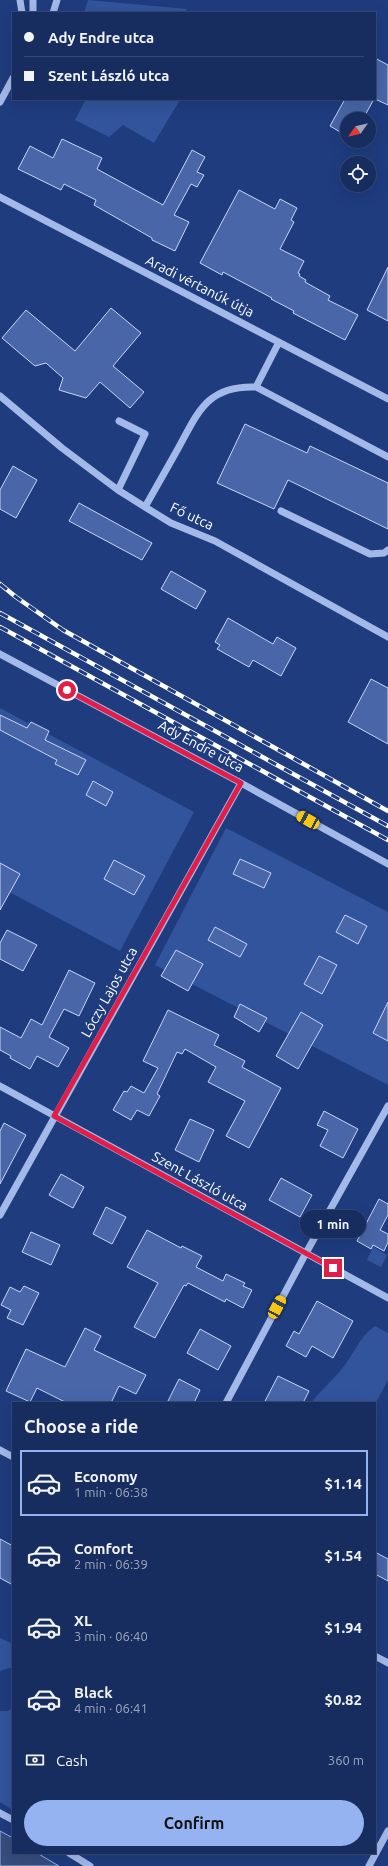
<!DOCTYPE html>
<html lang="en">
<head>
<meta charset="utf-8">
<style>
	body { margin:0; font-family:Ubuntu,sans-serif; background:#203565; color:#f1f3f6; height:100vh; display:flex; flex-direction:column; font-size:15px; white-space:nowrap }
	* { box-sizing:border-box; margin:0 }
	p { font-size:13px; color:#9ea8bd }
	.icon { flex:none; width:22px; height:22px; fill:none; stroke:currentColor; stroke-width:2; stroke-linecap:round; stroke-linejoin:round }
	.map { position:relative; flex:1; overflow:hidden }
	.drawer { position:absolute; left:12px; top:1402px; width:364px; height:452px; display:flex; flex-direction:column; background:#172d5f; border-radius:0px; box-shadow:0 4px 16px #0002,0 0 0 1px #364974 }
	.drawer>* { flex:none }
	.banner { position:absolute; left:12px; top:12px; width:364px; height:88px; border-radius:0px; box-shadow:0 4px 16px #0002,0 0 0 1px #364974; display:grid; align-content:center; height:88px; padding:0 12px; background:#172d5f }
	.needle { width:26px; rotate:236deg }
	.controls { position:absolute; left:340px; top:112px; display:grid; gap:8px }
	.controls a { display:grid; place-items:center; width:36px; height:36px; border-radius:50%; background:#172d5f; box-shadow:0 4px 16px #0002,0 0 0 1px #364974; font-size:20px }
	.end { position:absolute; width:18px; height:18px; margin:-9px; border:5px solid #e11d48; background:#fff; box-shadow:0 0 0 2px #fff }
	.from { border-radius:50% }
	.bubble { position:absolute; height:28px; border-radius:14px; background:#172d5f; box-shadow:0 4px 16px #0002,0 0 0 1px #364974; font-size:13px; font-weight:700; line-height:28px; text-align:center }
	.car { position:absolute; width:12px; height:24px; margin:-12px -6px; border-radius:5px; box-shadow:0 0 3px 1px #0007; background:linear-gradient(#f5c518 24%,#345 0 40%,#f5c518 0 76%,#345 0 86%,#f5c518 0) }
	.banner b { display:flex; align-items:center; gap:14px; height:38px; font-size:15px }
	.banner b+b { border-top:1px solid #364974 }
	.banner i { width:10px; height:10px; background:#f1f3f6 }
	ul { padding:0; list-style:none }
	li { display:flex; align-items:center; gap:12px; height:66px; margin:0 8px 6px; padding:0 4px; border:2px solid transparent; border-radius:0px }
	li div { flex:1 }
	li b { display:block; font-size:15px }
	li em { font-style:normal; font-weight:700 }
	li.selected { border-color:#95b2f1 }
	li>.icon { width:36px; height:36px; stroke-width:1.5 }
	h2 { padding:0 12px; font-size:18px; line-height:48px }
	.pay { display:flex; align-items:center; gap:10px; height:44px; padding:0 12px; font-size:15px }
	.pay p { margin-inline-start:auto }
	.action { display:flex; gap:8px; margin-top:auto; padding:8px 12px }
	.action a { flex:1; height:46px; border-radius:24px; background:#95b2f1; color:#111; font-size:16px; font-weight:700; line-height:46px; text-align:center }
	.map>svg:first-child { display:block }
	.green { fill:#32549d }
	.water { fill:#374d7e; stroke:#97b2e9 }
	.building { fill:#4866a8; stroke:#c7d6f6 }
	.lines { fill:none; stroke-linecap:round; stroke-linejoin:round }
	.minor { stroke:#a3b9e8; stroke-width:7 }
	.rail-casing { stroke:#fff; stroke-width:4.5 }
	.rail { stroke:#1f3c7f; stroke-width:3; stroke-dasharray:9; stroke-linecap:butt }
	.route { stroke:#e11d48; stroke-width:5 }
	.labels { text-anchor:middle; dominant-baseline:central; stroke-width:4; stroke-linejoin:round; paint-order:stroke }
	.street-label { font-size:14px; fill:#fff; stroke:#1f3c7f }
</style>
</head>
<body>
<div class="map">
<svg width="388" height="1866" viewBox="0 0 388 1866">
	<rect width="100%" height="100%" fill="#1f3c7f"/>
	<path class="green" d="M 88,0 L 187,9 L 185,13 L 84,13 Z
		M 86,99 L 178,99 L 180,100 L 154,143 L 123,125 L 109,137 L 75,120 Z
		M 0,708 L 194,812 L 120,951 L 0,887 Z
		M 226,828 L 388,912 L 388,1085 L 155,965 Z
		M 373,1247 L 387,1255 L 381,1267 L 367,1260 Z
		M 375,1326 L 388,1333 L 388,1380 L 375,1404 L 311,1403 C 320,1391 331,1382 341,1370 C 353,1356 359,1337 375,1326 Z
		M 0,1638 L 13,1644 L 13,1667 L 0,1671 Z
		M 13,1708 L 13,1810 L 0,1802 L 0,1711 L 7,1711 Z"/>
	<path class="water" d="M 0,1831 L 13,1838 L 13,1853 L 37,1853 L 59,1866 L 0,1866 Z"/>
	<path class="building" d="M 375,58 L 388,65 L 388,105 L 375,99 Z
		M 345,99 L 374,99 L 363,119 L 347,119 L 347,136 L 330,126 Z
		M 62,139 L 102,158 L 97,169 L 163,205 L 192,150 L 205,157 L 197,172 L 204,175 L 197,187 L 191,184 L 174,215 L 189,222 L 175,251 L 152,240 L 152,238 L 94,205 L 96,200 L 64,184 L 61,190 L 18,169 L 30,146 L 53,158 Z
		M 239,190 L 275,209 L 280,199 L 297,208 L 291,220 L 294,222 L 280,249 L 304,261 L 298,273 L 300,274 L 299,276 L 306,280 L 305,282 L 330,296 L 328,300 L 358,315 L 345,340 L 293,313 L 294,311 L 271,299 L 272,298 L 223,272 L 222,275 L 200,263 Z
		M 388,267 L 388,321 L 367,310 Z
		M 111,308 L 141,333 L 113,366 L 144,392 L 130,408 L 100,382 L 86,398 L 59,390 L 63,378 L 46,363 L 35,366 L 2,338 L 26,310 L 75,351 Z
		M 245,424 L 307,453 L 310,446 L 388,483 L 388,529 L 288,480 L 274,509 L 217,483 Z
		M 13,466 L 37,480 L 16,518 L 0,509 L 0,490 Z
		M 79,503 L 152,543 L 142,560 L 69,521 Z
		M 171,571 L 206,591 L 196,609 L 161,589 Z
		M 228,618 L 273,644 L 277,637 L 296,648 L 281,676 L 253,660 L 249,667 L 217,649 L 220,645 L 215,642 Z
		M 371,679 L 388,688 L 388,744 L 348,722 Z
		M 0,715 L 27,728 L 31,722 L 49,731 L 45,740 L 86,760 L 78,775 L 55,764 L 57,760 L 0,730 Z
		M 93,781 L 113,792 L 106,806 L 86,795 Z
		M 240,859 L 271,873 L 264,888 L 233,874 Z
		M 114,860 L 145,876 L 134,895 L 104,879 Z
		M 0,863 L 20,874 L 0,910 Z
		M 345,915 L 367,926 L 358,944 L 336,932 Z
		M 215,927 L 247,944 L 240,957 L 208,940 Z
		M 7,930 L 37,945 L 23,971 L 0,959 L 0,943 Z
		M 176,950 L 203,964 L 188,991 L 161,976 Z
		M 319,956 L 337,965 L 322,994 L 304,984 Z
		M 69,970 L 95,983 L 79,1016 L 64,1009 L 49,1037 L 69,1048 L 58,1067 L 37,1056 L 30,1069 L 10,1058 L 11,1056 L 0,1050 L 0,1027 L 21,1038 L 31,1019 L 42,1025 Z
		M 388,1002 L 388,1041 L 373,1033 Z
		M 240,1004 L 267,1018 L 259,1032 L 234,1017 Z
		M 168,1010 L 219,1035 L 214,1045 L 245,1061 L 242,1067 L 281,1088 L 249,1148 L 226,1136 L 245,1101 L 208,1082 L 216,1067 L 185,1049 L 182,1054 L 177,1052 L 157,1094 L 160,1096 L 149,1116 L 137,1110 L 131,1120 L 113,1110 L 124,1091 L 127,1092 L 131,1086 L 144,1093 L 158,1068 L 143,1061 Z
		M 301,1012 L 323,1025 L 298,1069 L 276,1056 Z
		M 324,1111 L 358,1129 L 343,1158 L 320,1146 L 328,1130 L 317,1125 Z
		M 190,1119 L 214,1130 L 199,1162 L 175,1150 Z
		M 4,1123 L 26,1135 L 0,1184 L 0,1131 Z
		M 61,1174 L 84,1187 L 73,1208 L 49,1195 Z
		M 281,1178 L 312,1195 L 300,1217 L 269,1200 Z
		M 379,1199 L 388,1204 L 388,1215 L 380,1230 L 388,1234 L 388,1242 L 384,1251 L 373,1245 L 371,1249 L 357,1241 Z
		M 106,1207 L 126,1217 L 112,1244 L 93,1234 Z
		M 147,1230 L 181,1248 L 182,1246 L 202,1256 L 196,1267 L 223,1281 L 226,1274 L 245,1283 L 243,1286 L 252,1290 L 243,1308 L 226,1299 L 225,1302 L 188,1283 L 186,1286 L 184,1285 L 155,1338 L 134,1327 L 158,1283 L 127,1267 Z
		M 31,1232 L 60,1245 L 51,1265 L 22,1252 Z
		M 24,1286 L 39,1293 L 23,1325 L 7,1318 L 11,1310 L 1,1305 L 10,1287 L 20,1292 Z
		M 317,1301 L 353,1321 L 333,1358 L 312,1346 L 306,1357 L 286,1346 L 294,1331 L 299,1334 Z
		M 85,1328 L 101,1336 L 94,1350 L 146,1375 L 136,1394 L 119,1386 L 111,1403 L 67,1403 L 37,1388 L 30,1402 L 6,1391 L 26,1349 L 65,1367 Z
		M 200,1329 L 231,1346 L 218,1370 L 187,1353 Z
		M 278,1376 L 309,1391 L 303,1403 L 264,1403 Z
		M 179,1379 L 200,1390 L 194,1403 L 167,1403 Z
		M 0,1539 L 13,1546 L 13,1585 L 0,1578 Z
		M 375,1552 L 388,1559 L 388,1581 L 375,1574 Z"/>
	<g class="lines">
		<path class="minor" d="M 20,0 L 22,13
			M 33,0 L 33,13
			M 53,13 L 57,0
			M 0,102 L 13,78
			M 0,197 L 388,399
			M 256,387 L 279,342
			M 0,396 L 62,448 L 118,490 L 145,507 L 171,523 L 215,541 L 388,637
			M 118,490 L 145,434 L 119,421
			M 145,507 C 155,489 165,472 175,454 C 197,416 204,385 256,387 L 388,457
			M 281,511 L 370,554 L 384,553 L 388,550
			M 0,654 L 241,783 L 388,864
			M 0,1086 L 388,1298
			M 0,1215 L 241,783
			M 226,1403 L 306,1253 L 388,1106
			M 0,1450 L 13,1457
			M 375,1656 L 388,1663
			M 0,1813 L 13,1820
			M 69,1853 L 90,1866
			M 369,1866 L 388,1831"/>
		<g class="rail-casing">
			<path id="rail" d="M 0,584 L 16,597 L 63,630 L 388,811
				M 0,613 L 388,826
				M 0,627 L 388,840"/>
		</g>
		<use href="#rail" class="rail"/>
	</g>
	<g class="lines">
		<path class="route" d="M 67,690 L 241,783 L 54,1116 L 333,1268"/>
	</g>
	<g class="labels">
		<g class="street-label">
			<text transform="translate(200 286) rotate(27)">Aradi vértanúk útja</text>
			<text transform="translate(192 516) rotate(25)">Fő utca</text>
			<text transform="translate(201 746) rotate(28)">Ady Endre utca</text>
			<text transform="translate(109 992) rotate(-61)">Lóczy Lajos utca</text>
			<text transform="translate(200 1181) rotate(29)">Szent László utca</text>
		</g>
	</g>
</svg>
<div class="controls">
<a><svg class="needle" viewBox="-14 -14 28 28"><path d="M0-13l5 13h-10z" fill="#e53935"/><path d="M0 13l5-13h-10z" fill="#9ea8bd"/></svg></a>
<a><svg class="icon" aria-label="locate" viewBox="0 0 24 24"><circle cx="12" cy="12" r="6"/><path d="M12 2v4M12 18v4M2 12h4M18 12h4"/></svg></a>
</div>
<i class="end from" style="left:67px;top:690px"></i>
<i class="end" style="left:333px;top:1268px"></i>
<div class="bubble" style="left:300px;top:1210px;width:66px">1 min</div>
<i class="car" style="left:308px;top:820px;rotate:299deg"></i>
<i class="car" style="left:277px;top:1307px;rotate:28deg"></i>
<div class="banner">
<b><i class="from"></i>Ady Endre utca</b>
<b><i></i>Szent László utca</b>
</div>
<section class="drawer">
<h2>Choose a ride</h2>
<ul>
<li class="selected"><svg class="icon" aria-label="car" viewBox="0 0 24 24"><path d="M5 17H2v-5l4-1 3-4h7l3 4 3 1v5h-3M9 17h6M6 11h13"/><circle cx="7" cy="17" r="2"/><circle cx="17" cy="17" r="2"/></svg><div><b>Economy</b><p>1 min · 06:38</p></div><em>$1.14</em></li>
<li><svg class="icon" aria-label="car" viewBox="0 0 24 24"><path d="M5 17H2v-5l4-1 3-4h7l3 4 3 1v5h-3M9 17h6M6 11h13"/><circle cx="7" cy="17" r="2"/><circle cx="17" cy="17" r="2"/></svg><div><b>Comfort</b><p>2 min · 06:39</p></div><em>$1.54</em></li>
<li><svg class="icon" aria-label="car" viewBox="0 0 24 24"><path d="M5 17H2v-5l4-1 3-4h7l3 4 3 1v5h-3M9 17h6M6 11h13"/><circle cx="7" cy="17" r="2"/><circle cx="17" cy="17" r="2"/></svg><div><b>XL</b><p>3 min · 06:40</p></div><em>$1.94</em></li>
<li><svg class="icon" aria-label="car" viewBox="0 0 24 24"><path d="M5 17H2v-5l4-1 3-4h7l3 4 3 1v5h-3M9 17h6M6 11h13"/><circle cx="7" cy="17" r="2"/><circle cx="17" cy="17" r="2"/></svg><div><b>Black</b><p>4 min · 06:41</p></div><em>$0.82</em></li>
</ul>
<div class="pay"><svg class="icon" aria-label="cash" viewBox="0 0 24 24"><path d="M3 7h18v10H3z"/><circle cx="12" cy="12" r="2"/></svg>Cash<p>360 m</p></div>
<div class="action"><a>Confirm</a></div>
</section>
</div>
</body>
</html>
